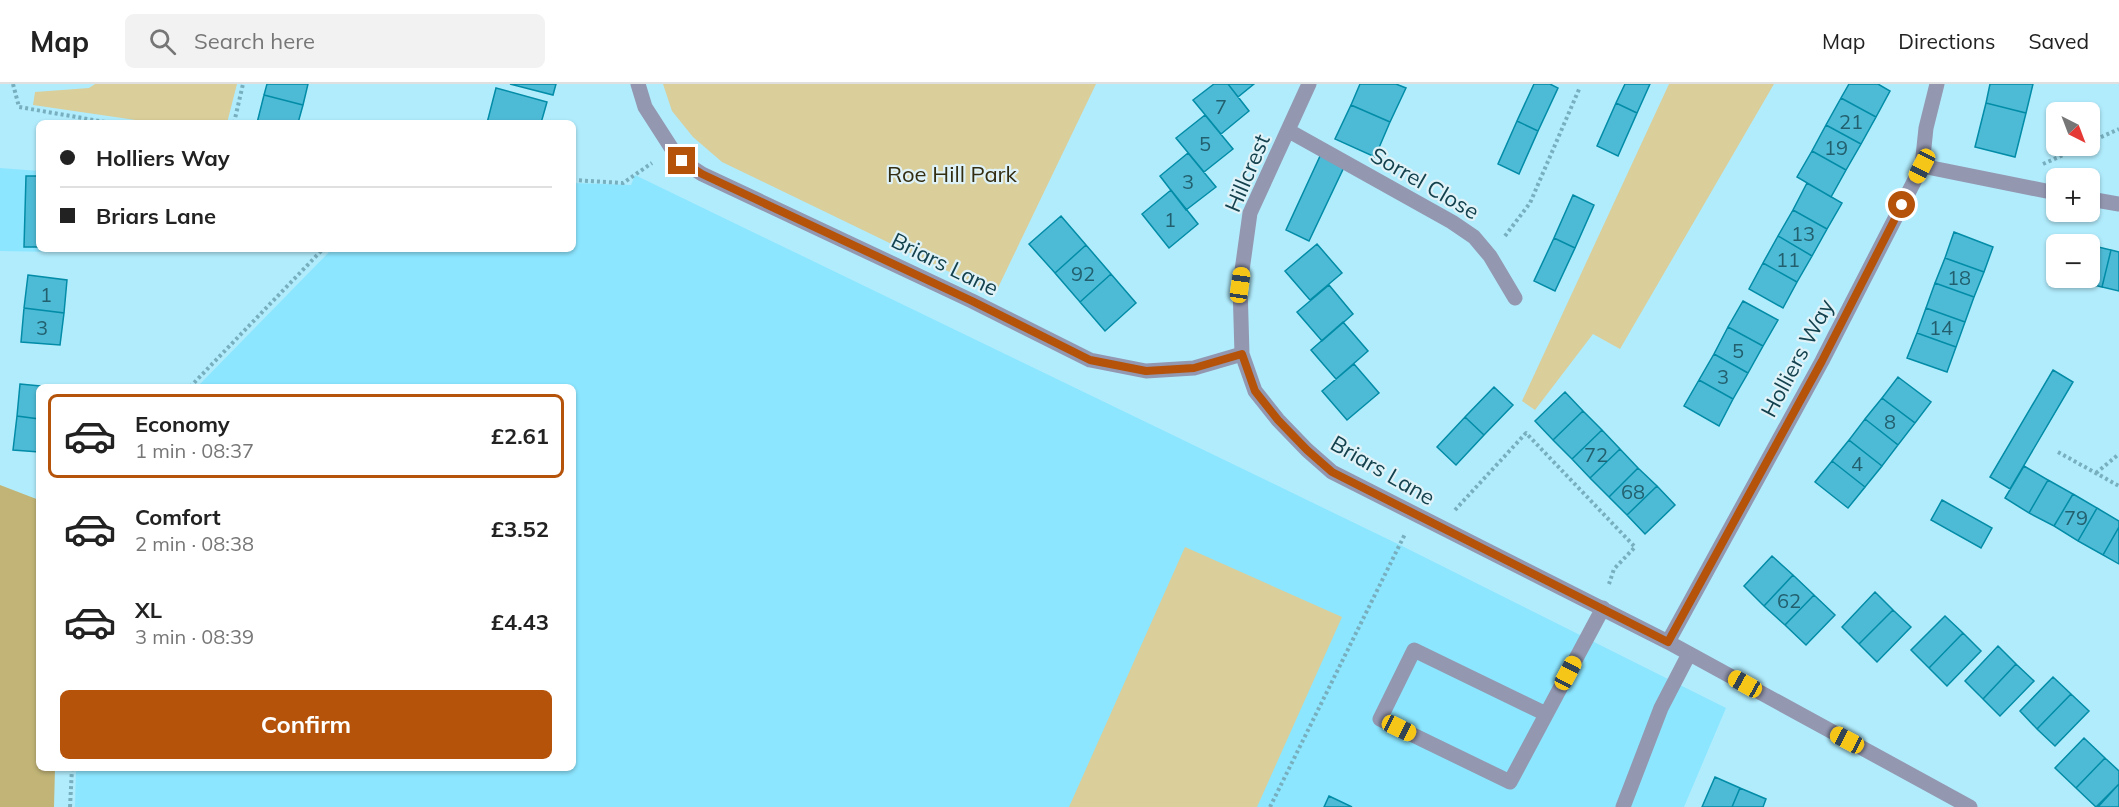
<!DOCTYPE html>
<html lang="en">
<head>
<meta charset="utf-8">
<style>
	body { margin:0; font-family:Mulish,sans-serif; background:#f2f2f2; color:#222; height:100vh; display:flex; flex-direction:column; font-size:22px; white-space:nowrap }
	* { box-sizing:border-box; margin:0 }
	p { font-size:20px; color:#767676 }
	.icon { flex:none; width:33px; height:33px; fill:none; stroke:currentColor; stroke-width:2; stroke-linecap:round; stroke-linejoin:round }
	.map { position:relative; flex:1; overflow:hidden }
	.sheet { position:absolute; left:36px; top:300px; width:540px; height:387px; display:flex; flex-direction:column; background:#fff; border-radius:9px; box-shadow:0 2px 4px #0004 }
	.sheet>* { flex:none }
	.top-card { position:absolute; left:36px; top:36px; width:540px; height:132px; border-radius:9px; box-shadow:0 2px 4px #0004; display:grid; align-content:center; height:132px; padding:0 24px; background:#fff }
	.needle { width:39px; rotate:138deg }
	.tools { position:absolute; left:2046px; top:18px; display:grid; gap:12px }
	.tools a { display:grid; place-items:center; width:54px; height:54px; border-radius:9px; background:#fff; box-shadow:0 2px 4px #0004; font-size:30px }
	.end { position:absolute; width:27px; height:27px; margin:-14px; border:8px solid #b45309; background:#fff; box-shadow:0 0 0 3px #fff }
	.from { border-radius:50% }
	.car { position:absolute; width:18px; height:36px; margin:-18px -9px; border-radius:8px; box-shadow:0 0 4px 2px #0007; background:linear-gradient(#f5c518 24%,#345 0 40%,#f5c518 0 76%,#345 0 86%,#f5c518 0) }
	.top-card b { display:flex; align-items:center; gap:21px; height:57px; font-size:22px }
	.top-card b+b { border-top:2px solid #e0e0e0 }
	.top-card i { width:15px; height:15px; background:#222 }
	ul { padding:10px 0 0; list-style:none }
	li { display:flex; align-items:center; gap:18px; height:84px; margin:0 12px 9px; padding:0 12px; border:3px solid transparent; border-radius:9px }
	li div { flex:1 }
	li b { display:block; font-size:22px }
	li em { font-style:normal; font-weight:700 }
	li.selected { border-color:#b45309 }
	li>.icon { width:54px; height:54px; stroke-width:1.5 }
	.action { display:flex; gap:12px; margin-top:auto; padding:12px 24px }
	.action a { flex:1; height:69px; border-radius:9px; background:#b45309; color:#fff; font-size:24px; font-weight:700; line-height:69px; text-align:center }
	header { display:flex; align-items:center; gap:36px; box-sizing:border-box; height:84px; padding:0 30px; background:#fff; border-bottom:2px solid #e0e0e0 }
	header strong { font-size:28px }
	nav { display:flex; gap:33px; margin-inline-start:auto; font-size:21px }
	.search { width:420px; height:54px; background:#f2f2f2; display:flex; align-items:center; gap:15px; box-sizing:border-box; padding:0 21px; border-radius:9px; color:#767676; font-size:22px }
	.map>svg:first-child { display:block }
	.built { fill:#8ce6ff }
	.green { fill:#dace9a }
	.forest { fill:#c1b476 }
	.building { fill:#4ebbd6; stroke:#028ca7; stroke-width:1.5 }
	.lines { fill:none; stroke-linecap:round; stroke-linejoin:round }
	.path { stroke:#78afbe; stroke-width:4; stroke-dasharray:3 3; stroke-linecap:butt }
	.minor { stroke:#9397b0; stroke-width:15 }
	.route { stroke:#b45309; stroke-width:8 }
	.labels { text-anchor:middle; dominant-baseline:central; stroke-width:4.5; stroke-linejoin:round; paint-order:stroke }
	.number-label { font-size:20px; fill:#22606f }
	.street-label { font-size:22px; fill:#13414d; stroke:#dff2f7 }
	.park-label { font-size:22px; fill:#332d11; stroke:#dff2f7 }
</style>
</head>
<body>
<header>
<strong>Map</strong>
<div class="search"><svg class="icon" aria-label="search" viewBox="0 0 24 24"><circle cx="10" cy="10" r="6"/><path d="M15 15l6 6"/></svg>Search here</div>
<nav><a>Map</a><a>Directions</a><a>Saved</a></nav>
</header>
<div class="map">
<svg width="2119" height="723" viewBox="0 0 2119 723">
	<rect width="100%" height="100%" fill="#b1ecfd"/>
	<path class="built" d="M 0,84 L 39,87 L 39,165 L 54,165 L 54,168 L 0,167 Z
		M 635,91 L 1400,461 L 1726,624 L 1684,723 L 75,723 L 76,684 L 573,684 L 573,303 L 197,303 L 332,165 L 573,165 L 573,99 L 631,101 Z"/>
	<path class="green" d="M 95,0 L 237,0 L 227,39 L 156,39 L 33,21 L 35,8 L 89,4 Z
		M 663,0 L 1096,0 L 995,210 L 722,78 L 693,53 L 672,27 Z
		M 1669,0 L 1774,0 L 1620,265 L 1593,250 L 1535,326 L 1522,317 Z
		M 1185,463 L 1342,533 L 1257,723 L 1069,723 Z"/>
	<path class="forest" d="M 0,401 L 39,416 L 39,684 L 55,684 L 54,723 L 0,723 Z"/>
	<path class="building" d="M 267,0 L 308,0 L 303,21 L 264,11 Z
		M 510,0 L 556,0 L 553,11 Z
		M 1214,0 L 1228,0 L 1249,27 L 1221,50 L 1193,16 Z
		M 1228,0 L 1254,0 L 1238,13 Z
		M 1360,0 L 1396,0 L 1406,4 L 1390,38 L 1351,21 Z
		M 1534,0 L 1550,0 L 1558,4 L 1538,47 L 1517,37 Z
		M 1625,0 L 1650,0 L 1637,29 L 1616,19 Z
		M 1849,0 L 1878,0 L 1890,7 L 1876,33 L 1841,14 Z
		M 1990,0 L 2033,0 L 2026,29 L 1986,19 Z
		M 496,4 L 547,18 L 541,39 L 487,39 Z
		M 264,11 L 303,21 L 298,39 L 257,39 Z
		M 1841,14 L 1876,33 L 1861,60 L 1826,41 Z
		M 1616,19 L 1637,29 L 1618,72 L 1597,62 Z
		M 1986,19 L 2026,29 L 2015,73 L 1975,63 Z
		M 1351,21 L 1390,38 L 1375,73 L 1335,55 Z
		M 1205,31 L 1233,65 L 1204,88 L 1176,54 Z
		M 1517,37 L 1538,47 L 1519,90 L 1498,80 Z
		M 1826,41 L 1861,60 L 1846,86 L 1812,67 Z
		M 1812,67 L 1846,86 L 1831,113 L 1797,93 Z
		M 1188,69 L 1216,103 L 1186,126 L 1160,92 Z
		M 1321,70 L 1345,81 L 1309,157 L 1286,146 Z
		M 26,92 L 39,92 L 39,163 L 24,163 Z
		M 1807,99 L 1842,119 L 1827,145 L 1793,126 Z
		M 1171,106 L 1198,140 L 1169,164 L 1142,130 Z
		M 1573,111 L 1594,121 L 1575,164 L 1554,154 Z
		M 1793,126 L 1827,145 L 1812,172 L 1778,152 Z
		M 1061,132 L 1086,161 L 1055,189 L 1029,160 Z
		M 1954,148 L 1993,163 L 1984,188 L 1945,174 Z
		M 1778,152 L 1812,172 L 1797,198 L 1763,179 Z
		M 2056,153 L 2083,160 L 2056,160 L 2056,192 L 2047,190 Z
		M 1554,154 L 1575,164 L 1555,207 L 1534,197 Z
		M 1317,160 L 1342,189 L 1310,216 L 1285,187 Z
		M 1086,161 L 1111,190 L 1080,218 L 1055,189 Z
		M 2090,161 L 2111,166 L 2102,203 L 2075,196 L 2075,194 L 2090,194 Z
		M 2111,166 L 2119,168 L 2119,207 L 2102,203 Z
		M 1945,174 L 1984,188 L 1974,213 L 1935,199 Z
		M 1763,179 L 1797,198 L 1783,224 L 1749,205 Z
		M 1111,190 L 1136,219 L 1105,247 L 1080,218 Z
		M 28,191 L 67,196 L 64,229 L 24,224 Z
		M 1935,199 L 1974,213 L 1965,238 L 1926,224 Z
		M 1329,201 L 1353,230 L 1322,257 L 1297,228 Z
		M 1743,217 L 1778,236 L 1763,262 L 1728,243 Z
		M 24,224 L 64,229 L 60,261 L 21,258 Z
		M 1926,224 L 1965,238 L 1956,263 L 1917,249 Z
		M 1343,238 L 1368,267 L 1336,295 L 1311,266 Z
		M 1728,243 L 1763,262 L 1748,289 L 1714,270 Z
		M 1917,249 L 1956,263 L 1947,288 L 1907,274 Z
		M 1714,270 L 1748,289 L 1733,315 L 1699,296 Z
		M 1354,280 L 1379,309 L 1347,336 L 1322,307 Z
		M 2053,286 L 2073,298 L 2010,405 L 1990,393 Z
		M 1898,293 L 1931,318 L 1915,339 L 1882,314 Z
		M 1699,296 L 1733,315 L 1719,342 L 1684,322 Z
		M 20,300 L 51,303 L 39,303 L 39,335 L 17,332 Z
		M 1494,303 L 1513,321 L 1484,351 L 1465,333 Z
		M 1565,308 L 1583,327 L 1553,356 L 1535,337 Z
		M 1882,314 L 1915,339 L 1898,361 L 1865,335 Z
		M 1583,327 L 1602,346 L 1572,375 L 1553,356 Z
		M 17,332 L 39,335 L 39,368 L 13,366 Z
		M 1465,333 L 1484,351 L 1456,381 L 1437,363 Z
		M 1865,335 L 1898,361 L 1882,382 L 1849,356 Z
		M 1602,346 L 1620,365 L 1590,394 L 1572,375 Z
		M 1849,356 L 1882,382 L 1865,403 L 1832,377 Z
		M 1620,365 L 1638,384 L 1609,413 L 1590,394 Z
		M 1832,377 L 1865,403 L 1848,424 L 1815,398 Z
		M 2024,382 L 2048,396 L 2029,429 L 2005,414 Z
		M 1638,384 L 1657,402 L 1627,431 L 1609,413 Z
		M 2048,396 L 2073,410 L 2054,442 L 2029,429 Z
		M 1657,402 L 1675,421 L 1645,450 L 1627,431 Z
		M 2073,410 L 2097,424 L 2078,457 L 2054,442 Z
		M 1942,416 L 1992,444 L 1981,464 L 1931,436 Z
		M 2097,424 L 2119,437 L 2119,443 L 2103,471 L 2078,457 Z
		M 2119,443 L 2119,480 L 2103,471 Z
		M 1772,472 L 1793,491 L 1764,522 L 1744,502 Z
		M 1793,491 L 1814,511 L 1785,541 L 1764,522 Z
		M 1875,508 L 1893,526 L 1859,560 L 1842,543 Z
		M 1814,511 L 1835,531 L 1806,561 L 1785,541 Z
		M 1893,526 L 1911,543 L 1877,578 L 1859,560 Z
		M 1945,532 L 1963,549 L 1929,584 L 1911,566 Z
		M 1963,549 L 1981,567 L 1947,602 L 1929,584 Z
		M 1998,562 L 2016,580 L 1983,615 L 1965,597 Z
		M 2016,580 L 2034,597 L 2000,632 L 1983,615 Z
		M 2053,593 L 2071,610 L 2037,645 L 2020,627 Z
		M 2071,610 L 2089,627 L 2055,662 L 2037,645 Z
		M 2084,654 L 2105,674 L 2076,704 L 2055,684 Z
		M 2105,674 L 2119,687 L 2119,700 L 2096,723 L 2076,704 Z
		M 1715,693 L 1740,704 L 1732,723 L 1702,723 Z
		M 2119,700 L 2119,723 L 2098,723 Z
		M 1740,704 L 1766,715 L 1763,723 L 1732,723 Z
		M 1329,712 L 1352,723 L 1324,723 Z"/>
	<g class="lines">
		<path class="path" d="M 13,0 L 19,23 L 111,39
			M 234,39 L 243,0
			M 2090,58 L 2119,45
			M 2043,80 L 2083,62
			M 573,96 L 623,99 L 652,79
			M 1505,152 L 1530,119 L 1580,3
			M 190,303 L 323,165
			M 2058,368 L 2119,402
			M 2096,389 L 2119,370
			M 1455,426 L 1526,349 L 1635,463 L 1614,485 L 1609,500
			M 70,723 L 72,684
			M 1270,723 L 1405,450"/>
		<path class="minor" d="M 638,0 L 645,23 L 672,65 L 682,77 L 702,90 L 972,217 L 1090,276 L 1146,287 L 1194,284 L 1242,270 L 1255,307 L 1278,336 L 1307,366 L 1332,388 L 1668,558 L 1970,723
			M 1289,47 L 1452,138 L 1474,153 L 1490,172 L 1515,214
			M 1922,82 L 2056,109
			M 2090,115 L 2119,120
			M 1242,270 L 1240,201 L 1250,129 L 1309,0
			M 1668,558 L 1822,277 L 1922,82 L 1926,44 L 1937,0
			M 1546,630 L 1414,566 L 1380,635 L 1510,698 L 1603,524
			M 1623,723 L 1661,624 L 1689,570"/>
	</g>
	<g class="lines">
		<path class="route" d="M 682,77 L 702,90 L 972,217 L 1090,276 L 1146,287 L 1194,284 L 1242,270 L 1255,307 L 1278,336 L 1307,366 L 1332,388 L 1668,558 L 1822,277 L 1902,121"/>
	</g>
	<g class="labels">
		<g class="number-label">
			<text x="1221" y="22">7</text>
			<text x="1851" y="37">21</text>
			<text x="1205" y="59">5</text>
			<text x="1836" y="63">19</text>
			<text x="1188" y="97">3</text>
			<text x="1170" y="135">1</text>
			<text x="1803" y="149">13</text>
			<text x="1788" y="175">11</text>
			<text x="1083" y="189">92</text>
			<text x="1959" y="193">18</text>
			<text x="46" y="210">1</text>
			<text x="42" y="243">3</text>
			<text x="1941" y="243">14</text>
			<text x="1738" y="266">5</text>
			<text x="1723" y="292">3</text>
			<text x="1890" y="337">8</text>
			<text x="1596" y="370">72</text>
			<text x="1857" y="379">4</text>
			<text x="1633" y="407">68</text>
			<text x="2076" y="433">79</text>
			<text x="1789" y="516">62</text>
		</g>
		<g class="street-label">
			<text transform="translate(1247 89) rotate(-67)">Hillcrest</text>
			<text transform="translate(1425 99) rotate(30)">Sorrel Close</text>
			<text transform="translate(945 180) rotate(26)">Briars Lane</text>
			<text transform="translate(1797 274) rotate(-62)">Holliers Way</text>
			<text transform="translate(1383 386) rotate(30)">Briars Lane</text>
		</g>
		<g class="park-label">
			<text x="952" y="90">Roe Hill Park</text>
		</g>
	</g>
</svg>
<div class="tools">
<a><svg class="needle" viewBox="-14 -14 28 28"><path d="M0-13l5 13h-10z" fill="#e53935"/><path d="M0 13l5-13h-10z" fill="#767676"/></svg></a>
<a>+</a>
<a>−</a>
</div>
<i class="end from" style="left:1902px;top:121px"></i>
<i class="end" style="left:682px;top:77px"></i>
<i class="car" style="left:1922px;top:82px;rotate:207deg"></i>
<i class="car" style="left:1240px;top:201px;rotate:8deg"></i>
<i class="car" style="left:1568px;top:589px;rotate:28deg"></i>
<i class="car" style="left:1745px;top:600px;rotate:299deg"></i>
<i class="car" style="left:1399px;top:644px;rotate:116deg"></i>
<i class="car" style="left:1847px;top:656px;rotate:298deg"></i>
<div class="top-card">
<b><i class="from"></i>Holliers Way</b>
<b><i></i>Briars Lane</b>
</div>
<section class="sheet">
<ul>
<li class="selected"><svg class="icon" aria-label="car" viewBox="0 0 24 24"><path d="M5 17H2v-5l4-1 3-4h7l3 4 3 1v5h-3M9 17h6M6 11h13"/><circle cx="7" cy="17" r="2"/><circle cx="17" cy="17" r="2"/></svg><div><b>Economy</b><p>1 min · 08:37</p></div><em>£2.61</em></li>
<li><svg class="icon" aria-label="car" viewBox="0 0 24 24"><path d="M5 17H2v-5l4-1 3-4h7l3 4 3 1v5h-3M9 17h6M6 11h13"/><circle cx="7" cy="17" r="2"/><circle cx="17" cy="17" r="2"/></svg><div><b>Comfort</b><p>2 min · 08:38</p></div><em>£3.52</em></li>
<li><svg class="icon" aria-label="car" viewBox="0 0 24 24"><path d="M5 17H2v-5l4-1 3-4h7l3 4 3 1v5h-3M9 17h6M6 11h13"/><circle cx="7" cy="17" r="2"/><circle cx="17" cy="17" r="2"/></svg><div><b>XL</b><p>3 min · 08:39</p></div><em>£4.43</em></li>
</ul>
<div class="action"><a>Confirm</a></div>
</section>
</div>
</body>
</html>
